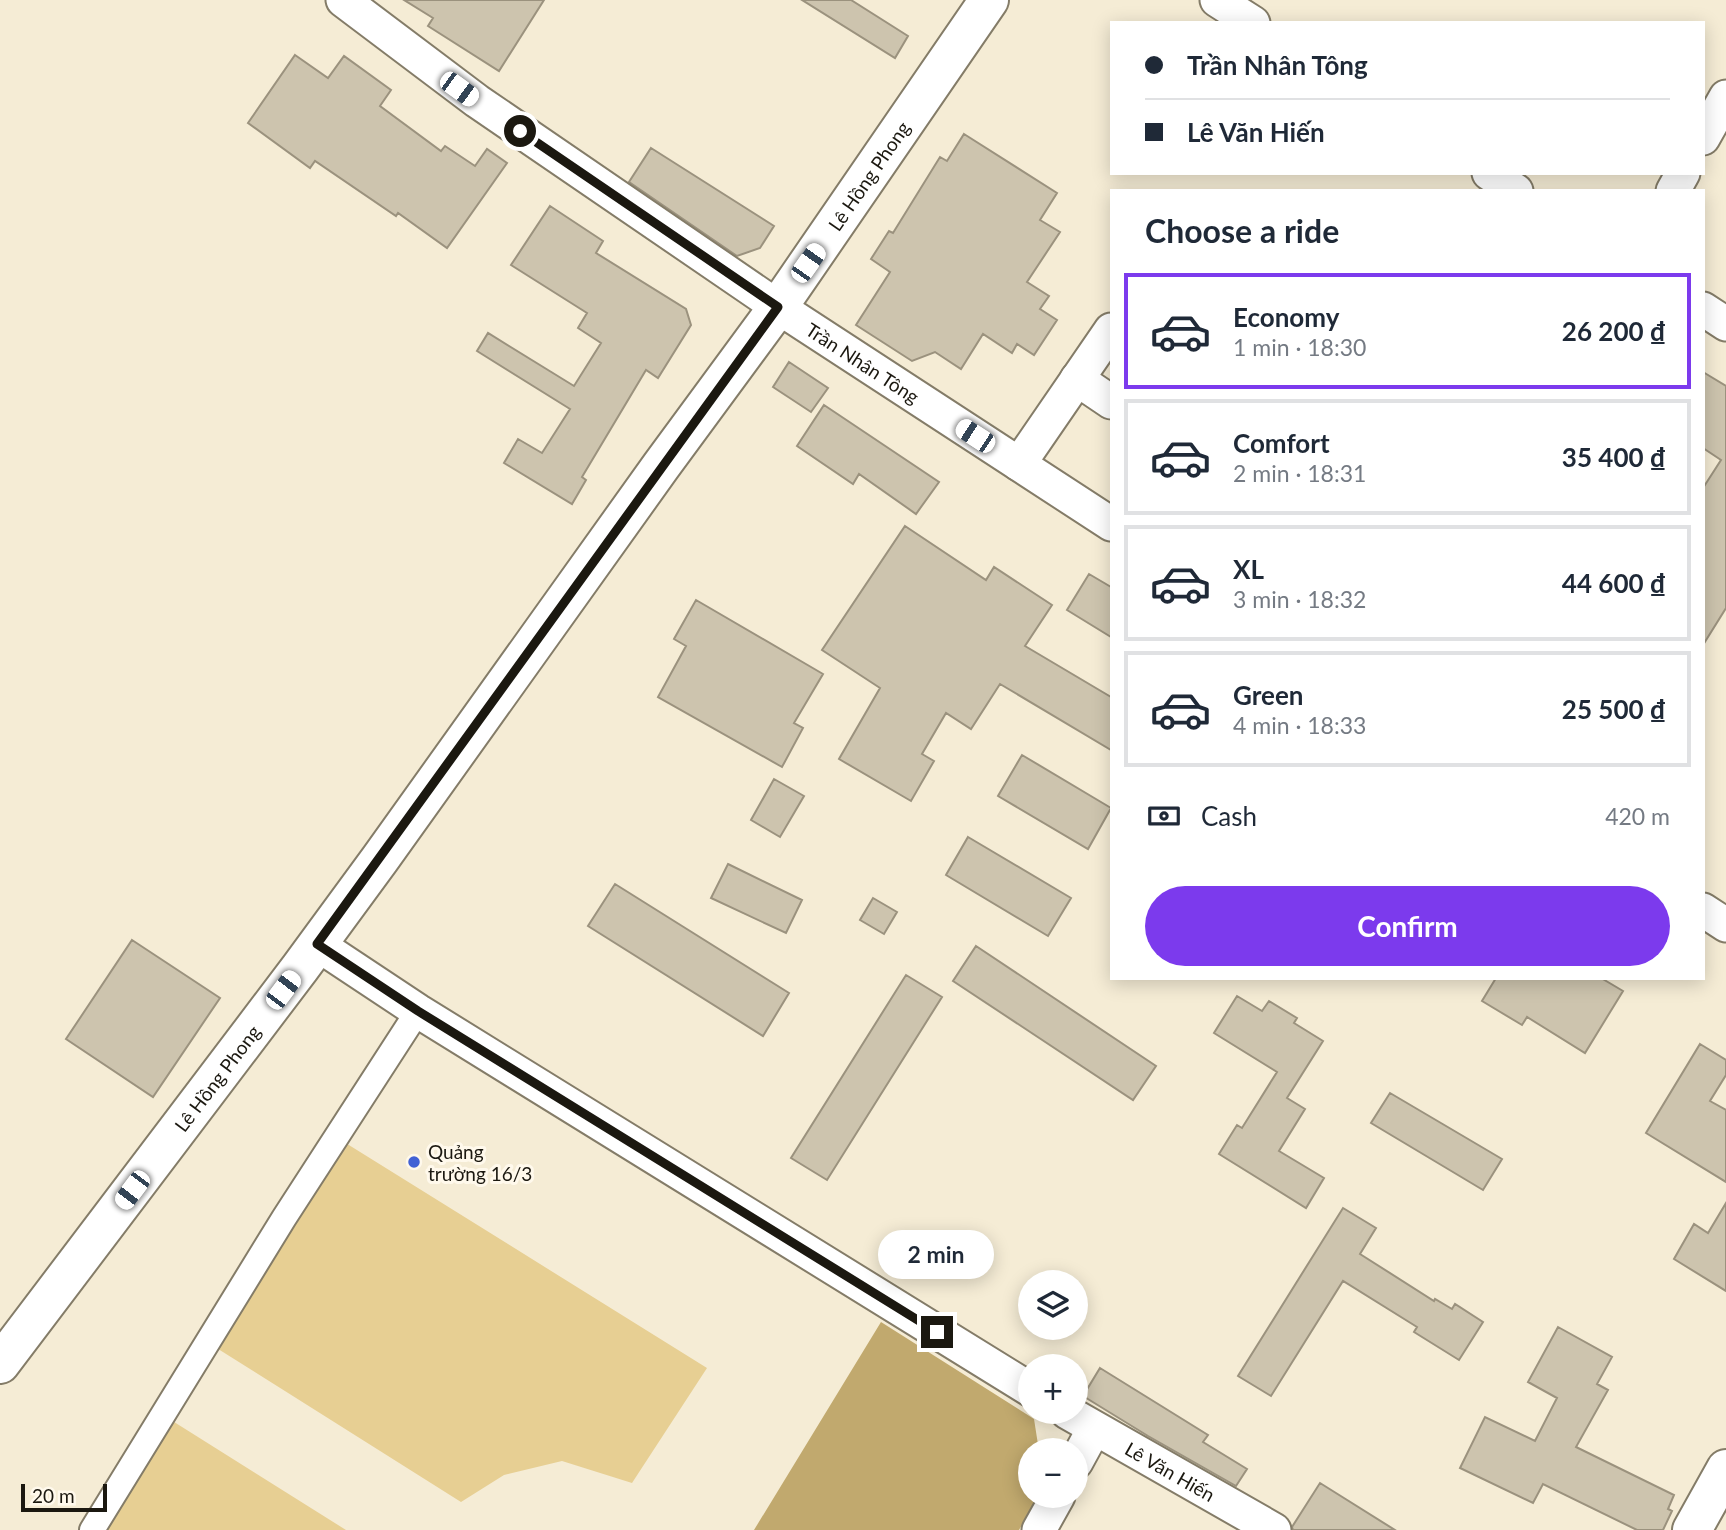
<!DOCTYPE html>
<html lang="en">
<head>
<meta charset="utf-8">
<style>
	body { margin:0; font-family:Lato,sans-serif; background:#f6f6f7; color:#1f2937; height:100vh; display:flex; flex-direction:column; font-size:26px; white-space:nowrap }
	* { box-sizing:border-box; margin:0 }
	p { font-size:23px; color:#747a83 }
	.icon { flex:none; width:38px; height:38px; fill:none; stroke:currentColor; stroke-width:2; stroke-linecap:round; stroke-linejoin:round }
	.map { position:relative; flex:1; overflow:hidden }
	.sheet { position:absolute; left:1110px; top:189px; width:595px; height:791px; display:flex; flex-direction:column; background:#fff; border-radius:0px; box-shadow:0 4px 18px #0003 }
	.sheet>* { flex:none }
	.top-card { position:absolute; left:1110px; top:21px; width:595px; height:154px; border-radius:0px; box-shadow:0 4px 18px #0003; display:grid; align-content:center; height:154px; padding:0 35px; background:#fff }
	.buttons { position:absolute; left:1018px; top:1270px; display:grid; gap:14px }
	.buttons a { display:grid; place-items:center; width:70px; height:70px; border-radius:50%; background:#fff; box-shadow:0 4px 18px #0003; font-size:35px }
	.scale { position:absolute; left:21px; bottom:18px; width:86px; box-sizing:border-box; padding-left:7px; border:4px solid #1b1810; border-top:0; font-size:19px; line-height:24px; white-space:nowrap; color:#1b1810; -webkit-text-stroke:5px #fff9ec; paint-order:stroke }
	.end { position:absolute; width:32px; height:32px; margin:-16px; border:9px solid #1b1810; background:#fff; box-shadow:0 0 0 4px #fff }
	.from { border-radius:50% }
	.bubble { position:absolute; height:49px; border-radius:24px; background:#fff; box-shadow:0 4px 18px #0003; font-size:23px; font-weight:700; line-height:49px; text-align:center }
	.car { position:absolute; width:21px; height:42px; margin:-21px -10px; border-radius:9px; box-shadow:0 0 5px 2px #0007; background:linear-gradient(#fff 24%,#345 0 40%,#fff 0 76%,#345 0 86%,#fff 0) }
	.top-card b { display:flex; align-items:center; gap:24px; height:66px; font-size:26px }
	.top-card b+b { border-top:2px solid #e0e1e3 }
	.top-card i { width:18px; height:18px; background:#1f2937 }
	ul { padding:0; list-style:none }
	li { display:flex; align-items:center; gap:21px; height:116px; margin:0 14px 10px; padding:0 21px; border:4px solid #e0e1e3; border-radius:0px }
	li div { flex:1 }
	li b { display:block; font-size:26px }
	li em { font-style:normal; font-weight:700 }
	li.selected { border-color:#7c3aed }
	li>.icon { width:63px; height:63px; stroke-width:1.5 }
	h2 { padding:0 35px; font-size:32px; line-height:84px }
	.pay { display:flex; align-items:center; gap:18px; height:77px; padding:0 35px; font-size:26px }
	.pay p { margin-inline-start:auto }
	.cta { display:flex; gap:14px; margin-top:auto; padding:14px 35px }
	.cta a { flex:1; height:80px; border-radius:42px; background:#7c3aed; color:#fff; font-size:28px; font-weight:700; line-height:80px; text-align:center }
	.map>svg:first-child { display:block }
	.green { fill:#e7cf93 }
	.forest { fill:#c1a96e }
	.building { fill:#cdc4ae; stroke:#9b927e; stroke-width:2 }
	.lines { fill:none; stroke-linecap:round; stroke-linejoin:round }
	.pedestrian-casing { stroke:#847c68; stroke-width:28 }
	.minor-casing { stroke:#847c68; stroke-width:37 }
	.tertiary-casing { stroke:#847c68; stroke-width:42 }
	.primary-casing { stroke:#847c68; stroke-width:42 }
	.pedestrian { stroke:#fff; stroke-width:24 }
	.minor { stroke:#fff; stroke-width:33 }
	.tertiary { stroke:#fff; stroke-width:38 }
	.primary { stroke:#fff; stroke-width:38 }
	.route { stroke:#1b1810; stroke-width:9 }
	.poi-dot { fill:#4161d4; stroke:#fff9ec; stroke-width:2.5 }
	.labels { text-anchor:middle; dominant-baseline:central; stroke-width:6; stroke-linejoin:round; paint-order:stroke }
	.street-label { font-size:19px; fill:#1b1810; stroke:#fff9ec }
	.poi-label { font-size:19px; fill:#1b1810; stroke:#fff9ec; text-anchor:start }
</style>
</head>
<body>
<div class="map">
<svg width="1726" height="1530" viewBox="0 0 1726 1530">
	<rect width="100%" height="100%" fill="#f5ecd5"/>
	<path class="green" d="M 336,1137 L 707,1368 L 632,1483 L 562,1461 L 504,1475 L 461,1502 L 207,1342 Z
		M 163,1415 L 346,1530 L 92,1530 Z"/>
	<path class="forest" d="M 881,1322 L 1034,1419 L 1039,1451 L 1031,1451 L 1031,1496 L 1038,1496 L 1019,1530 L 754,1530 Z"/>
	<path class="building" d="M 404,0 L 544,0 L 499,71 L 428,26 L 433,18 Z
		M 802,0 L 851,0 L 908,36 L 895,58 Z
		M 295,55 L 328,78 L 344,56 L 391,90 L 380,106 L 441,151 L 445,146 L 475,166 L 487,149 L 507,163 L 447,248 L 398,213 L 396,216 L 315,161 L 310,168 L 248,123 Z
		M 964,134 L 1057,193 L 1040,220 L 1060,232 L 1027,282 L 1049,296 L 1040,309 L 1057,320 L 1034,355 L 1017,344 L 1012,353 L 983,334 L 961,369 L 935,352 L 912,361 L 856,325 L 890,272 L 871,259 L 889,231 L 893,233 L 940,157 L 947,161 Z
		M 651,148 L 774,226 L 760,248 L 737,256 L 629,182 Z
		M 550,206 L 603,241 L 596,253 L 686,309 L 691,325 L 658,378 L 646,370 L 582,477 L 586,480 L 572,504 L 504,463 L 518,439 L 542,453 L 570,409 L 477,351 L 488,333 L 574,386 L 601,343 L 578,328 L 587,313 L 511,265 Z
		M 789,362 L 828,388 L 811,412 L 773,387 Z
		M 1703,372 L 1726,386 L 1726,608 L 1703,645 L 1703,488 L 1721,460 L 1703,448 Z
		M 824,405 L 939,482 L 916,514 L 859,474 L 853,484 L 797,446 Z
		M 905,526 L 986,580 L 994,567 L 1052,605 L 1025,646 L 1111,697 L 1111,750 L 1000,684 L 971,729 L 946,713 L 922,754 L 934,761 L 911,801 L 839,759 L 880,688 L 822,650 Z
		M 1089,574 L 1111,587 L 1111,637 L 1067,610 Z
		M 696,600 L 823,674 L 794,723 L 803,728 L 782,767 L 658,697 L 686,646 L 674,639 Z
		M 1022,755 L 1111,808 L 1088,849 L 998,796 Z
		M 774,779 L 804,796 L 780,837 L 751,820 Z
		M 968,837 L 1071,898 L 1048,936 L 946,875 Z
		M 728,864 L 802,900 L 786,933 L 711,898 Z
		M 615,884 L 789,993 L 763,1036 L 588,926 Z
		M 873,898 L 897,912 L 884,934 L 860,920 Z
		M 132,940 L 220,998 L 153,1097 L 66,1039 Z
		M 976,946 L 1156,1066 L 1133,1100 L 953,981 Z
		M 906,975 L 942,997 L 827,1180 L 791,1158 Z
		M 1496,978 L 1601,978 L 1623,991 L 1585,1053 L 1527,1017 L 1522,1025 L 1482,1001 Z
		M 1237,996 L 1262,1011 L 1269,1001 L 1297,1018 L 1294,1023 L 1323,1041 L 1287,1098 L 1305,1109 L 1279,1151 L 1324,1178 L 1306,1208 L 1219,1154 L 1237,1125 L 1242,1128 L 1277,1072 L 1214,1033 Z
		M 1700,1044 L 1726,1060 L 1726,1075 L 1710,1101 L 1726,1110 L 1726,1182 L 1646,1133 Z
		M 1390,1093 L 1502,1159 L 1483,1190 L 1371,1123 Z
		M 1726,1203 L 1726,1291 L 1674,1259 L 1694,1224 L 1708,1233 Z
		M 1343,1208 L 1376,1228 L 1360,1254 L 1434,1301 L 1435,1299 L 1452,1309 L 1455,1304 L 1483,1322 L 1459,1360 L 1414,1332 L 1417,1327 L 1343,1281 L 1271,1396 L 1238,1376 Z
		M 1558,1327 L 1612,1357 L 1597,1384 L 1608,1390 L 1576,1447 L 1674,1495 L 1668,1509 L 1672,1511 L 1663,1530 L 1637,1530 L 1543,1484 L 1533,1503 L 1460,1468 L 1485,1417 L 1535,1441 L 1557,1398 L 1528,1382 Z
		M 1100,1368 L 1208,1435 L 1203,1442 L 1247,1469 L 1236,1486 L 1148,1436 L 1083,1396 Z
		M 1320,1483 L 1395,1530 L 1293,1530 L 1292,1527 Z"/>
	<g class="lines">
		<g class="pedestrian-casing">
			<path id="pedestrian" d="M 92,1530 L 284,1218 L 418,1011"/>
		</g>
		<g class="minor-casing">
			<g id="minor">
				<path id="s1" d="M 343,0 L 477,101 L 778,307 L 1111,524"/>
				<path d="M 1217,0 L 1253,23"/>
				<path d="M 1703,138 L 1726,97"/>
				<path d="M 1489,173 L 1516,191"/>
				<path d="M 1673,191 L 1683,173"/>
				<path d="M 1703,309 L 1726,324"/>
				<path d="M 1077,379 L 1111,402"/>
				<path d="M 1019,464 L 1111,330"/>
				<path d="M 1703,910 L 1726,925"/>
				<path d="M 317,944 L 418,1011 L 1031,1390"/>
				<path id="s2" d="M 1067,1412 L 1274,1530"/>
				<path d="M 1076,1462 L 1094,1429"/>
				<path d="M 1039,1530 L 1058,1496"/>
			</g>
		</g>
		<g class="tertiary-casing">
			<g id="tertiary">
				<path id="s3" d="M 0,1364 L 300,968 L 380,859 L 661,466 L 778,307 L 989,0"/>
			</g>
		</g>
		<g class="primary-casing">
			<path id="primary" d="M 1692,1530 L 1726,1469"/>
		</g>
		<use href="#pedestrian" class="pedestrian"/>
		<use href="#minor" class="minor"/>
		<use href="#tertiary" class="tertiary"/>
		<use href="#primary" class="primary"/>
	</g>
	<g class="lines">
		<path class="route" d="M 520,131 L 778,307 L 317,944 L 418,1011 L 937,1332"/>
	</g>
	<circle class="poi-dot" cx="414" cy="1162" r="7"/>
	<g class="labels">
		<g class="street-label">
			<text stroke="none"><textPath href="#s3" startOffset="1472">Lê Hồng Phong</textPath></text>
			<text stroke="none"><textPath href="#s1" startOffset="634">Trần Nhân Tông</textPath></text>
			<text stroke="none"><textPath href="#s3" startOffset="359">Lê Hồng Phong</textPath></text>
			<text stroke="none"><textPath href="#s2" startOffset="119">Lê Văn Hiến</textPath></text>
		</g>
		<g class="poi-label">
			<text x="428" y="1151">Quảng<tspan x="428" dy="22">trường 16/3</tspan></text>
		</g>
	</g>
</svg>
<div class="buttons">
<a><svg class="icon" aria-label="layers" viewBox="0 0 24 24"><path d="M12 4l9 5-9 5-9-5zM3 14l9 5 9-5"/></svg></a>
<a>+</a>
<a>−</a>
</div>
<div class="scale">20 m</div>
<i class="end from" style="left:520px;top:131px"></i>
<i class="end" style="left:937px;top:1332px"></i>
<div class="bubble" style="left:878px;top:1230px;width:116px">2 min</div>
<i class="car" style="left:459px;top:89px;rotate:126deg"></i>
<i class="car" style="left:808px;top:263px;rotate:35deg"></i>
<i class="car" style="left:975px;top:436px;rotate:303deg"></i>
<i class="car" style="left:283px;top:990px;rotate:37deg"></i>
<i class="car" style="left:132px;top:1190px;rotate:217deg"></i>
<div class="top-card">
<b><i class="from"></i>Trần Nhân Tông</b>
<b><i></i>Lê Văn Hiến</b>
</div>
<section class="sheet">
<h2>Choose a ride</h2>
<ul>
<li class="selected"><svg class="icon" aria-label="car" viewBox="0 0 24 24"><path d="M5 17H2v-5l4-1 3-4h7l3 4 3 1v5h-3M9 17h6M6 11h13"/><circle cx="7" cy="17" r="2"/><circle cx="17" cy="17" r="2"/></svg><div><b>Economy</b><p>1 min · 18:30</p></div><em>26 200 ₫</em></li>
<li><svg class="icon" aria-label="car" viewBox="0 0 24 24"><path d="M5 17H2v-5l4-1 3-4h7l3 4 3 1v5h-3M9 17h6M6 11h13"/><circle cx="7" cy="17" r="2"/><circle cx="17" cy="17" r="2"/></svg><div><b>Comfort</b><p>2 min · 18:31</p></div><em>35 400 ₫</em></li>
<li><svg class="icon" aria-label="car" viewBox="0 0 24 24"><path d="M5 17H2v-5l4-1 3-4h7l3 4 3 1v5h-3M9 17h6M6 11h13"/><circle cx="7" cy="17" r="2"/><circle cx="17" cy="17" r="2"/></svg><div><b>XL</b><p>3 min · 18:32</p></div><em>44 600 ₫</em></li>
<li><svg class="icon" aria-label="car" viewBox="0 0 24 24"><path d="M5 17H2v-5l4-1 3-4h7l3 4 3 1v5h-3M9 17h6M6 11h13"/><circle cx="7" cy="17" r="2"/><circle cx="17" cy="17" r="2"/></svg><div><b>Green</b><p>4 min · 18:33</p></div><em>25 500 ₫</em></li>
</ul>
<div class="pay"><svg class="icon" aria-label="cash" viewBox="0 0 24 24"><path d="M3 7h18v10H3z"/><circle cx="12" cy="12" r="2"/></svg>Cash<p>420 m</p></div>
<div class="cta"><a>Confirm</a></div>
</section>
</div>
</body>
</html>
